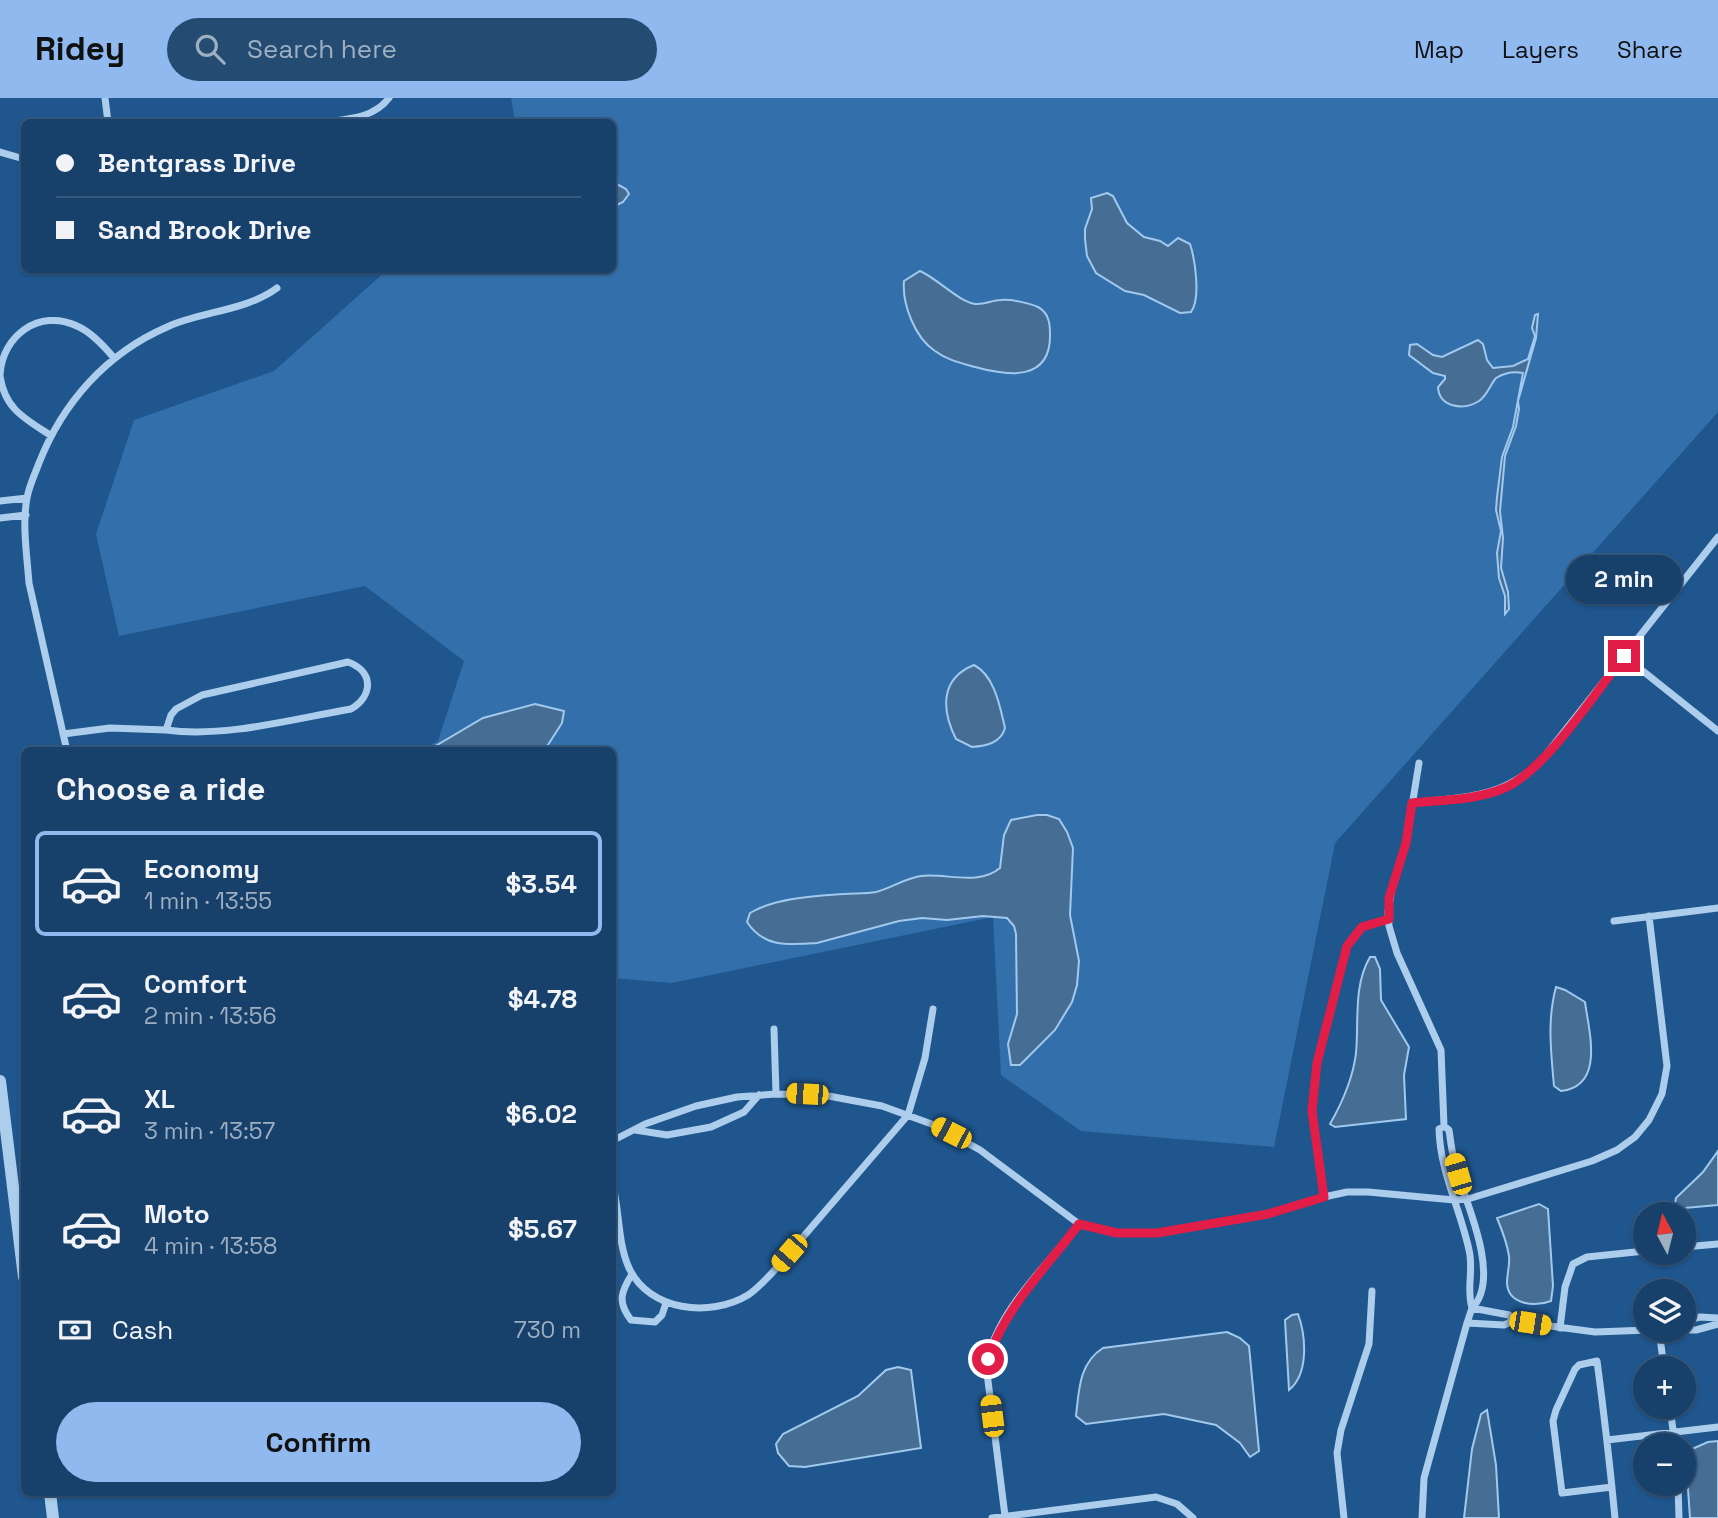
<!DOCTYPE html>
<html lang="en">
<head>
<meta charset="utf-8">
<style>
	body { margin:0; font-family:"Space Grotesk",sans-serif; background:#244b72; color:#f1f3f6; height:100vh; display:flex; flex-direction:column; font-size:26px; white-space:nowrap }
	* { box-sizing:border-box; margin:0 }
	p { font-size:23px; color:#9eafc1 }
	.icon { flex:none; width:38px; height:38px; fill:none; stroke:currentColor; stroke-width:2; stroke-linecap:round; stroke-linejoin:round }
	.map { position:relative; flex:1; overflow:hidden }
	.drawer { position:absolute; left:21px; top:649px; width:595px; height:749px; display:flex; flex-direction:column; background:#17406a; border-radius:10px; box-shadow:0 2px 5px #0004,0 0 0 2px #36597e }
	.drawer>* { flex:none }
	.guide { position:absolute; left:21px; top:21px; width:595px; height:154px; border-radius:10px; box-shadow:0 2px 5px #0004,0 0 0 2px #36597e; display:grid; align-content:center; height:154px; padding:0 35px; background:#17406a }
	.needle { width:46px; rotate:353deg }
	.tools { position:absolute; left:1633px; top:1104px; display:grid; gap:14px }
	.tools a { display:grid; place-items:center; width:63px; height:63px; border-radius:50%; background:#17406a; box-shadow:0 2px 5px #0004,0 0 0 2px #36597e; font-size:35px }
	.end { position:absolute; width:32px; height:32px; margin:-16px; border:9px solid #e11d48; background:#fff; box-shadow:0 0 0 4px #fff }
	.from { border-radius:50% }
	.bubble { position:absolute; height:49px; border-radius:24px; background:#17406a; box-shadow:0 2px 5px #0004,0 0 0 2px #36597e; font-size:23px; font-weight:800; line-height:49px; text-align:center }
	.car { position:absolute; width:21px; height:42px; margin:-21px -10px; border-radius:9px; box-shadow:0 0 5px 2px #0007; background:linear-gradient(#f5c518 24%,#345 0 40%,#f5c518 0 76%,#345 0 86%,#f5c518 0) }
	.guide b { display:flex; align-items:center; gap:24px; height:66px; font-size:26px }
	.guide b+b { border-top:2px solid #36597e }
	.guide i { width:18px; height:18px; background:#f1f3f6 }
	ul { padding:0; list-style:none }
	li { display:flex; align-items:center; gap:21px; height:105px; margin:0 14px 10px; padding:0 21px; border:4px solid transparent; border-radius:10px }
	li div { flex:1 }
	li b { display:block; font-size:26px }
	li em { font-style:normal; font-weight:800 }
	li.selected { border-color:#90b9f0 }
	li>.icon { width:63px; height:63px; stroke-width:1.5 }
	h2 { padding:0 35px; font-size:32px; line-height:84px }
	.pay { display:flex; align-items:center; gap:18px; height:77px; padding:0 35px; font-size:26px }
	.pay p { margin-inline-start:auto }
	.cta { display:flex; gap:14px; margin-top:auto; padding:14px 35px }
	.cta a { flex:1; height:80px; border-radius:42px; background:#90b9f0; color:#111; font-size:28px; font-weight:800; line-height:80px; text-align:center }
	header { display:flex; align-items:center; gap:42px; box-sizing:border-box; height:98px; padding:0 35px; background:#90b9f0; color:#111 }
	header strong { font-size:33px }
	nav { display:flex; gap:38px; margin-inline-start:auto; font-size:24px }
	.search { width:490px; height:63px; background:#244b72; display:flex; align-items:center; gap:18px; box-sizing:border-box; padding:0 24px; border-radius:38px; color:#9eafc1; font-size:26px }
	.map>svg:first-child { display:block }
	.green { fill:#3370ab }
	.water { fill:#466d94; stroke:#a1c9ee; stroke-width:2 }
	.lines { fill:none; stroke-linecap:round; stroke-linejoin:round }
	.minor { stroke:#adcdec; stroke-width:7 }
	.tertiary { stroke:#adcdec; stroke-width:12 }
	.route { stroke:#e11d48; stroke-width:9 }
</style>
</head>
<body>
<header>
<strong>Ridey</strong>
<div class="search"><svg class="icon" aria-label="search" viewBox="0 0 24 24"><circle cx="10" cy="10" r="6"/><path d="M15 15l6 6"/></svg>Search here</div>
<nav><a>Map</a><a>Layers</a><a>Share</a></nav>
</header>
<div class="map">
<svg width="1718" height="1420" viewBox="0 0 1718 1420">
	<rect width="100%" height="100%" fill="#1f568d"/>
	<path class="green" d="M 511,0 L 1718,0 L 1718,314 L 1335,745 L 1274,1049 L 1081,1033 L 1001,977 L 993,819 L 672,885 L 613,880 L 612,653 L 420,653 L 438,643 L 464,563 L 365,488 L 119,538 L 96,436 L 134,322 L 274,273 L 387,172 L 612,172 L 612,24 L 515,24 Z"/>
	<path class="water" d="M 613,84 L 626,91 L 629,96 L 623,104 L 613,109 Z
		M 1107,95 L 1113,98 L 1127,125 L 1144,139 L 1160,143 L 1168,148 L 1178,140 L 1190,146 C 1195,161 1201,201 1191,214 L 1180,215 L 1144,197 L 1125,193 L 1096,175 L 1087,158 L 1085,141 L 1085,131 L 1092,111 L 1091,100 Z
		M 920,173 C 938,181 958,203 975,206 C 985,207 992,202 1001,202 C 1011,201 1029,205 1038,209 C 1049,215 1050,226 1050,236 C 1051,284 1008,278 975,269 C 961,265 947,262 935,253 C 915,240 902,206 904,183 Z
		M 1538,216 L 1536,240 L 1518,303 L 1519,311 L 1516,328 L 1505,358 L 1500,413 L 1503,440 L 1501,470 L 1508,494 L 1509,511 L 1505,516 L 1505,498 L 1499,480 L 1497,455 L 1501,433 L 1496,412 L 1497,399 L 1502,359 L 1513,329 L 1523,275 C 1513,273 1504,275 1496,280 C 1490,287 1487,298 1479,303 C 1463,313 1439,309 1438,289 L 1445,281 L 1445,278 L 1433,275 L 1409,257 L 1410,247 L 1417,246 L 1433,257 L 1442,259 L 1478,242 L 1483,246 L 1487,262 L 1493,270 L 1513,268 L 1528,261 L 1535,238 L 1532,230 L 1535,217 Z
		M 974,567 C 995,578 1000,609 1005,630 C 1001,645 986,648 972,649 L 956,641 C 942,613 939,581 974,567 Z
		M 535,606 L 564,613 L 562,625 L 544,653 L 427,653 L 483,620 Z
		M 1037,717 L 1047,717 L 1059,721 L 1067,734 L 1073,750 L 1070,817 L 1079,863 L 1077,887 L 1072,904 L 1055,932 L 1020,967 L 1011,967 L 1008,946 L 1017,916 L 1016,836 L 1014,828 L 1007,820 L 983,818 L 947,822 L 922,820 L 899,823 L 817,845 C 789,847 764,850 747,824 L 750,815 C 775,800 813,798 843,796 C 854,795 865,796 876,794 C 892,790 905,780 921,778 C 946,775 979,788 1000,770 L 1004,737 L 1011,722 Z
		M 1370,859 L 1375,859 L 1380,871 L 1381,902 L 1409,949 L 1404,977 L 1406,1021 L 1335,1029 L 1330,1026 C 1342,1005 1353,980 1356,955 C 1359,924 1353,888 1370,859 Z
		M 1556,889 L 1565,892 L 1585,904 C 1589,934 1605,988 1561,993 L 1554,988 C 1551,954 1547,922 1556,889 Z
		M 1718,1053 L 1718,1107 L 1674,1111 L 1676,1100 L 1703,1074 Z
		M 1539,1106 L 1548,1111 L 1553,1188 L 1551,1203 C 1535,1209 1508,1207 1507,1185 C 1507,1176 1510,1167 1509,1158 C 1507,1145 1502,1132 1497,1120 Z
		M 1298,1216 C 1306,1238 1309,1276 1289,1292 L 1285,1222 L 1292,1217 Z
		M 1227,1234 L 1240,1240 L 1249,1248 L 1259,1353 L 1250,1359 L 1240,1345 L 1216,1327 L 1164,1316 L 1086,1326 L 1076,1318 C 1079,1292 1079,1265 1103,1250 Z
		M 898,1269 L 911,1272 L 921,1350 L 805,1369 L 789,1368 L 778,1355 L 776,1346 L 783,1336 L 858,1298 L 886,1272 Z
		M 1487,1312 L 1496,1367 L 1499,1420 L 1464,1420 L 1472,1351 L 1481,1316 Z
		M 1718,1343 L 1718,1420 L 1690,1420 L 1687,1376 L 1692,1351 L 1708,1344 Z"/>
	<g class="lines">
		<path class="minor" d="M 105,0 L 108,24
			M 323,24 C 347,21 373,21 389,0
			M 0,54 L 24,61
			M 0,277 C 2,238 39,210 77,228 C 91,234 104,248 114,260
			M 0,278 C 5,311 24,320 50,337
			M 0,403 L 27,400
			M 0,420 L 26,417
			M 1624,558 L 1718,633
			M 348,564 C 373,573 374,597 351,611 C 293,621 225,640 166,632 L 171,617 L 176,611 L 202,597 Z
			M 63,636 L 110,630 L 166,632
			M 67,653 L 29,485 C 27,458 22,426 27,400 C 29,388 35,376 39,365 C 63,304 107,255 167,229 C 202,213 246,213 277,190
			M 1419,665 L 1406,745 L 1393,785 L 1388,814 L 1389,828 L 1397,855 L 1441,952 L 1444,1028 L 1439,1031 C 1440,1074 1460,1110 1469,1152 C 1474,1172 1466,1190 1472,1210 C 1501,1182 1468,1108 1457,1075 C 1453,1061 1451,1047 1449,1032 L 1444,1028
			M 1412,705 C 1464,699 1501,701 1541,663 L 1718,439
			M 1614,823 L 1718,810
			M 774,931 L 776,996
			M 635,1032 L 667,1037 L 711,1029 L 744,1014 L 759,997
			M 612,1043 L 645,1026 L 696,1008 L 737,999 L 776,996 L 823,997 L 882,1008 L 937,1028 L 980,1052 L 1079,1126 L 1117,1135 L 1157,1135 L 1268,1116 L 1324,1099 L 1347,1094 L 1368,1094 L 1454,1102 L 1468,1101 L 1592,1063 L 1617,1052 L 1635,1039 L 1649,1022 L 1662,996 L 1667,968 L 1649,818
			M 612,1084 C 620,1112 617,1143 629,1170 C 649,1213 710,1220 748,1197 C 757,1191 764,1183 772,1175 L 908,1017 L 925,960 L 933,911
			M 1324,1099 L 1312,1013 L 1317,965 L 1347,848 L 1362,829 L 1389,821
			M 1684,1149 L 1718,1146
			M 632,1176 C 621,1194 617,1204 631,1222 L 655,1224 L 662,1217 L 666,1205
			M 1513,1223 L 1595,1234 L 1649,1232
			M 1684,1223 L 1700,1219 L 1718,1220
			M 1560,1230 L 1565,1189 L 1573,1166 L 1587,1159 L 1645,1153
			M 1659,1232 L 1664,1270
			M 1663,1232 L 1696,1232 L 1718,1226
			M 1670,1309 L 1675,1348
			M 1607,1342 L 1718,1329
			M 1678,1386 L 1679,1420
			M 1612,1389 L 1562,1395 L 1553,1323 L 1556,1312 L 1575,1271 L 1579,1267 L 1597,1263 C 1604,1315 1610,1368 1615,1420
			M 1005,1418 L 986,1267 C 997,1212 1046,1169 1079,1126
			M 992,1420 L 1156,1399 L 1177,1406 L 1193,1420
			M 1344,1420 L 1337,1355 L 1341,1332 L 1369,1246 L 1372,1193
			M 1422,1420 L 1424,1380 L 1467,1225 L 1472,1210 L 1509,1217 L 1513,1223 L 1504,1227 L 1467,1225"/>
		<path class="tertiary" d="M 0,983 L 24,1179
			M 50,1395 L 53,1420"/>
	</g>
	<g class="lines">
		<path class="route" d="M 988,1261 C 1006,1208 1046,1170 1079,1126 L 1117,1135 L 1157,1135 L 1268,1116 L 1324,1099 L 1312,1013 L 1317,965 L 1347,848 L 1362,829 L 1389,821 L 1389,800 L 1406,745 L 1412,705 C 1442,702 1475,702 1502,691 C 1543,676 1596,594 1624,558"/>
	</g>
</svg>
<div class="tools">
<a><svg class="needle" viewBox="-14 -14 28 28"><path d="M0-13l5 13h-10z" fill="#e53935"/><path d="M0 13l5-13h-10z" fill="#9eafc1"/></svg></a>
<a><svg class="icon" aria-label="layers" viewBox="0 0 24 24"><path d="M12 4l9 5-9 5-9-5zM3 14l9 5 9-5"/></svg></a>
<a>+</a>
<a>−</a>
</div>
<i class="end from" style="left:988px;top:1261px"></i>
<i class="end" style="left:1624px;top:558px"></i>
<div class="bubble" style="left:1566px;top:457px;width:116px">2 min</div>
<i class="car" style="left:807px;top:996px;rotate:273deg"></i>
<i class="car" style="left:951px;top:1035px;rotate:297deg"></i>
<i class="car" style="left:1458px;top:1076px;rotate:344deg"></i>
<i class="car" style="left:789px;top:1155px;rotate:221deg"></i>
<i class="car" style="left:1530px;top:1225px;rotate:99deg"></i>
<i class="car" style="left:992px;top:1318px;rotate:353deg"></i>
<div class="guide">
<b><i class="from"></i>Bentgrass Drive</b>
<b><i></i>Sand Brook Drive</b>
</div>
<section class="drawer">
<h2>Choose a ride</h2>
<ul>
<li class="selected"><svg class="icon" aria-label="car" viewBox="0 0 24 24"><path d="M5 17H2v-5l4-1 3-4h7l3 4 3 1v5h-3M9 17h6M6 11h13"/><circle cx="7" cy="17" r="2"/><circle cx="17" cy="17" r="2"/></svg><div><b>Economy</b><p>1 min · 13:55</p></div><em>$3.54</em></li>
<li><svg class="icon" aria-label="car" viewBox="0 0 24 24"><path d="M5 17H2v-5l4-1 3-4h7l3 4 3 1v5h-3M9 17h6M6 11h13"/><circle cx="7" cy="17" r="2"/><circle cx="17" cy="17" r="2"/></svg><div><b>Comfort</b><p>2 min · 13:56</p></div><em>$4.78</em></li>
<li><svg class="icon" aria-label="car" viewBox="0 0 24 24"><path d="M5 17H2v-5l4-1 3-4h7l3 4 3 1v5h-3M9 17h6M6 11h13"/><circle cx="7" cy="17" r="2"/><circle cx="17" cy="17" r="2"/></svg><div><b>XL</b><p>3 min · 13:57</p></div><em>$6.02</em></li>
<li><svg class="icon" aria-label="car" viewBox="0 0 24 24"><path d="M5 17H2v-5l4-1 3-4h7l3 4 3 1v5h-3M9 17h6M6 11h13"/><circle cx="7" cy="17" r="2"/><circle cx="17" cy="17" r="2"/></svg><div><b>Moto</b><p>4 min · 13:58</p></div><em>$5.67</em></li>
</ul>
<div class="pay"><svg class="icon" aria-label="cash" viewBox="0 0 24 24"><path d="M3 7h18v10H3z"/><circle cx="12" cy="12" r="2"/></svg>Cash<p>730 m</p></div>
<div class="cta"><a>Confirm</a></div>
</section>
</div>
</body>
</html>
